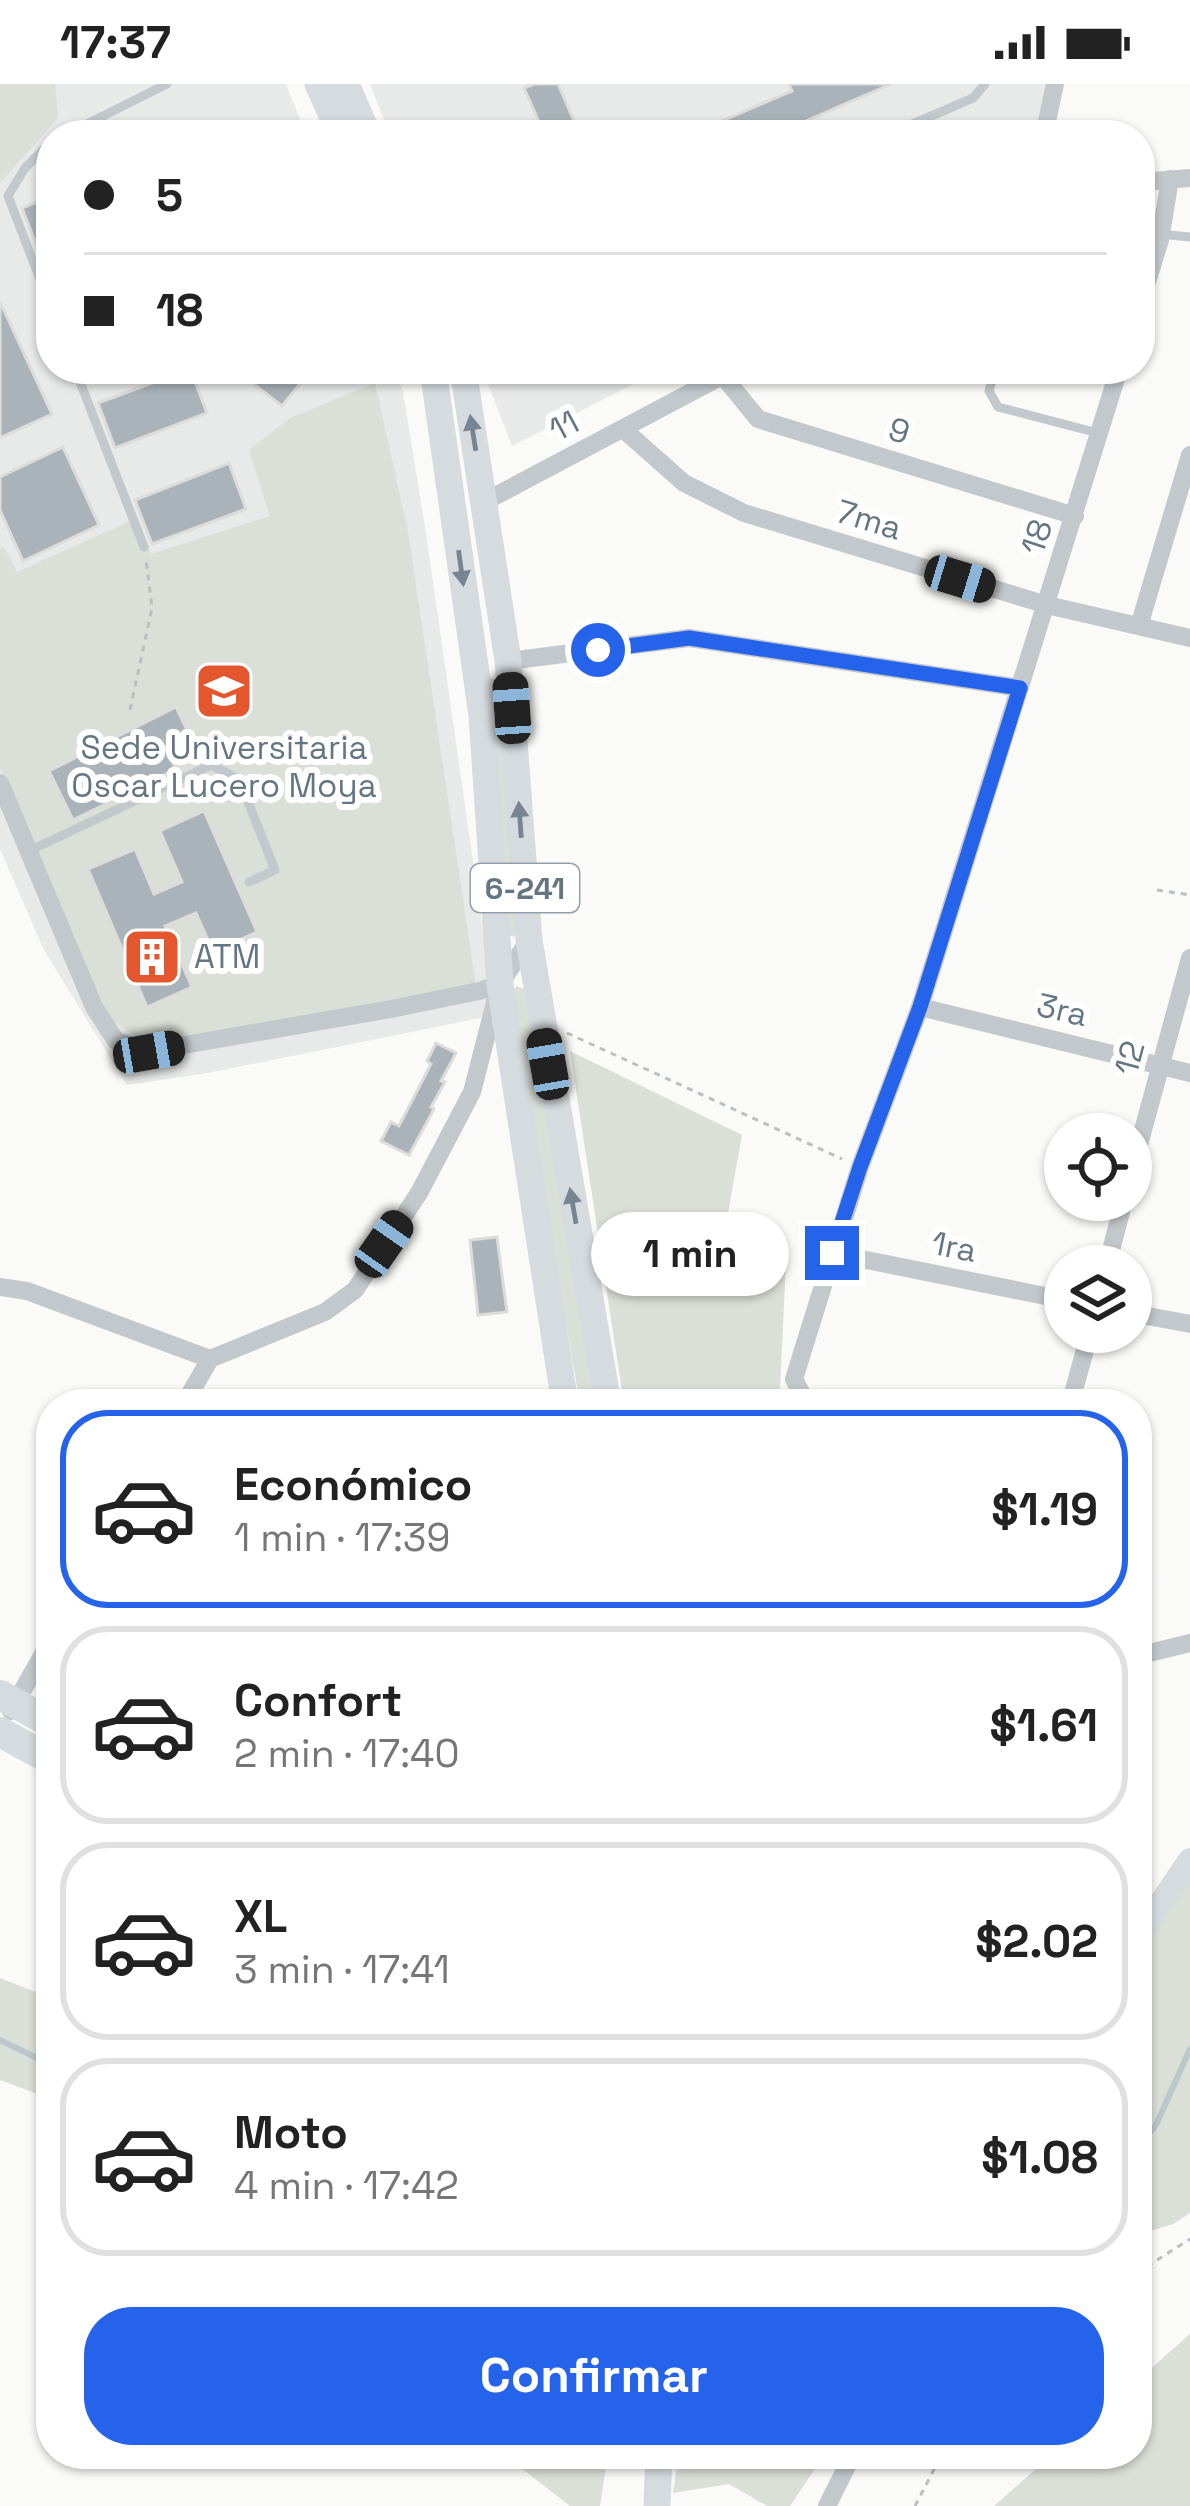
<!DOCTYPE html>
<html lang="es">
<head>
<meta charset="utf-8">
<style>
	body { margin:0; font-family:"Space Grotesk",sans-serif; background:#f6f6f6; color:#222; height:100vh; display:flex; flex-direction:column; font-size:45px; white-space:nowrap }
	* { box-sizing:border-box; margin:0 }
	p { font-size:39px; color:#767676 }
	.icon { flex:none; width:66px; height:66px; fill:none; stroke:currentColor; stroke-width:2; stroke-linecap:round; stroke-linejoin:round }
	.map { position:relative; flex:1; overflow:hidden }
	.drawer { position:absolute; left:36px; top:1305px; width:1116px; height:1080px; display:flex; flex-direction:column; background:#fff; border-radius:48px; box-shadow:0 3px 9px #0004 }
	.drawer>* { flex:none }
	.top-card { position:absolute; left:36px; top:36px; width:1119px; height:264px; border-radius:48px; box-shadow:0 3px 9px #0004; display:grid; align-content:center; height:264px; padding:0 48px; background:#fff }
	.fabs { position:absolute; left:1044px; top:1029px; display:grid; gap:24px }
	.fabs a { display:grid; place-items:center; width:108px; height:108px; border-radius:50%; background:#fff; box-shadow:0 3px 9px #0004; font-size:60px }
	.end { position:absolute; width:54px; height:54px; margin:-27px; border:15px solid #2563eb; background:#fff; box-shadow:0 0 0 6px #fff }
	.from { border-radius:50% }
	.bubble { position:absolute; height:84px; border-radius:42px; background:#fff; box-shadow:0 3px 9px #0004; font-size:39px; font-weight:800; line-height:84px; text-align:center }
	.car { position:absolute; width:36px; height:72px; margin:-36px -18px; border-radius:15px; box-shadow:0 0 9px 3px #0007; background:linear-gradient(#222 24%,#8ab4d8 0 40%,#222 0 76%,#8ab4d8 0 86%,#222 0) }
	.top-card b { display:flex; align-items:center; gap:42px; height:114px; font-size:45px }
	.top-card b+b { border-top:3px solid #e0e0e0 }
	.top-card i { width:30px; height:30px; background:#222 }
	ul { padding:21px 0 0; list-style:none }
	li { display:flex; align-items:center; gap:36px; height:198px; margin:0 24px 18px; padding:0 24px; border:6px solid #e0e0e0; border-radius:48px }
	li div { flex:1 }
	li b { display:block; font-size:45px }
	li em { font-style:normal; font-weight:800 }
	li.selected { border-color:#2563eb }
	li>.icon { width:108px; height:108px; stroke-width:1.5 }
	.action { display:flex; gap:24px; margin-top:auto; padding:24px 48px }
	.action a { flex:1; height:138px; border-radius:48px; background:#2563eb; color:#fff; font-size:48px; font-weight:800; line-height:138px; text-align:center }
	.status { display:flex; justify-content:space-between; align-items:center; height:84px; padding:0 60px; background:#fff; direction:ltr }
	.status svg { height:33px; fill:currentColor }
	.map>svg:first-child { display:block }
	.built { fill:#e8e9e9 }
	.green { fill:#dadfd7 }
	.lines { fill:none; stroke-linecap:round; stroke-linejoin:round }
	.stream { stroke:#bbc7cb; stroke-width:6 }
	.building { fill:#aab3b9; stroke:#dcdcda; stroke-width:3 }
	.path { stroke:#bbbfc2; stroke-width:3; stroke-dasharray:6 6; stroke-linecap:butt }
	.service { stroke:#c3c8cc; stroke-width:9 }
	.minor { stroke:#c3c8cc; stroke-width:18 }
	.secondary { stroke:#d6dbdf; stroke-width:24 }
	.primary { stroke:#d6dbdf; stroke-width:27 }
	.trunk { stroke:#d6dbdf; stroke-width:30 }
	.oneway { fill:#768591 }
	.route { stroke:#2563eb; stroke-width:15 }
	.labels { text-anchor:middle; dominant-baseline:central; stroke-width:12; stroke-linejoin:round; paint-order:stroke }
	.shield { fill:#fff; stroke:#939fa8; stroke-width:3 }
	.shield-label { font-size:30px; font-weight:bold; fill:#657683 }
	.street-label { font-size:33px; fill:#657683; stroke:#fff }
	.poi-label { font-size:33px; fill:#657683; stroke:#fff }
</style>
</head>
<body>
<div class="status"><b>17:37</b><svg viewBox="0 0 49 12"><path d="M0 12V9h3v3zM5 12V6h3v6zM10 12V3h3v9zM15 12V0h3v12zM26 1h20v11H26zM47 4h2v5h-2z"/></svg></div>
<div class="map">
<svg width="1190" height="2422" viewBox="0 0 1190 2422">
	<rect width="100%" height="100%" fill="#fafaf8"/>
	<path class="built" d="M 0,0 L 286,0 L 306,51 L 51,51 L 51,285 L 394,285 L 403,308 L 426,449 L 495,931 L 208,989 L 127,1001 L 44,866 L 0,765 Z
		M 370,0 L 1047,0 L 1038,51 L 390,51 Z
		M 482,285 L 663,285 L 512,362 Z"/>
	<path class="green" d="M 0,0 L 55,0 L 58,34 L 0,99 Z
		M 375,299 L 408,448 L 476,902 L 146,958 L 108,935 L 0,684 L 0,464 L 4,463 L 17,488 L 137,434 L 151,470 L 270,432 L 249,366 L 290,334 Z
		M 491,593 L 501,599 L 520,841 L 514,853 L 506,851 L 485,604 Z
		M 516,902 L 524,905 L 595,1320 L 580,1320 L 509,914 Z
		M 570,967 L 742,1051 L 722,1163 L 786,1177 L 780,1306 L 787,1320 L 624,1320 Z
		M 1190,1793 L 1190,2129 L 1173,2140 L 1137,2151 L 1137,1873 Z
		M 0,1894 L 51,1914 L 51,2015 L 0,1996 Z
		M 1190,2250 L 1190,2422 L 994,2422 L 1053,2370 L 1137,2370 L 1137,2297 Z
		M 503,2370 L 608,2370 L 600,2422 L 570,2422 Z
		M 679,2370 L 825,2370 L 790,2422 L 767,2422 L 729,2400 L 673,2409 Z"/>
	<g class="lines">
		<path class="stream" d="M 0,1956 L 51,1981
			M 1137,2064 L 1156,2041 L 1190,1965
			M 690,2382 L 706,2370"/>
	</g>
	<path class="building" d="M 534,0 L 558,0 L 580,51 L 545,51 L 524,4 Z
		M 789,0 L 891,0 L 774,51 L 689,51 L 792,7 Z
		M 51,112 L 51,165 L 40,170 L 22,124 Z
		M 0,218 L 52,330 L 0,354 Z
		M 190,285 L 207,329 L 115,364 L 98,319 Z
		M 234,285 L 312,285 L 282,322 Z
		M 63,363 L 99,441 L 23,477 L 0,426 L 0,393 Z
		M 229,379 L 246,425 L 152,460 L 135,416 Z
		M 176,623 L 189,650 L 164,663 L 176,685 L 73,736 L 49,687 Z
		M 204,727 L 257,848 L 213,868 L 196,829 L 165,842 L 192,903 L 147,923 L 88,785 L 135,765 L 154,810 L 182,798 L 160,747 Z
		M 436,959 L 456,969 L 441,997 L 445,998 L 431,1023 L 434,1025 L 409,1071 L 381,1057 L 391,1038 L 399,1042 L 431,980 L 427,977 Z
		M 497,1153 L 507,1228 L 478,1231 L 470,1156 Z"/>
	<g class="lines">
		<path class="path" d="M 130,626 L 152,524 L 146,476
			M 1157,806 L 1190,811
			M 567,949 L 842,1075
			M 1137,2189 L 1190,2155
			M 870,2370 L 892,2376 L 907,2370
			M 915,2422 L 942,2370"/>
		<path class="service" d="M 65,51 L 167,0
			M 887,51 L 973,14 L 985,0
			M 51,58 L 25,84 L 8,112 L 51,224
			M 1160,150 L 1190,153
			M 75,285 L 144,463
			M 995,285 L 989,307 L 998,323 L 1098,349
			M 29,767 L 211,681 L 239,695 L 275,786 L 249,798"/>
		<path class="minor" d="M 1044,51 L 1055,0
			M 1140,98 L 1190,94
			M 1140,220 L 1160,156 L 1170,95
			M 723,292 L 758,335 L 1075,432
			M 623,345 L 684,399 L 744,429 L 1047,521 L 1190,554
			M 484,418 L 735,285
			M 1139,542 L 1190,371
			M 508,577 L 689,554 L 1020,604
			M 0,699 L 94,923 L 116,957 L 149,967 L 391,925 L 479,907 L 500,900 L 529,856
			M 920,923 L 1190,989
			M 1131,1090 L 1190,874
			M 832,1169 L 1065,1216
			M 1107,1182 L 1124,1116
			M 0,1203 L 27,1207 L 210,1275
			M 1131,1229 L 1190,1240
			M 184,1320 L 210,1275 L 325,1228 L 355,1206 L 419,1109 L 472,1008 L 497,911
			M 807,1320 L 794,1295 L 860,1083 L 920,923 L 1119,285
			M 1070,1320 L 1090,1248
			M 1137,1572 L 1190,1559
			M 11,1627 L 51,1556
			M 827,2422 L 853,2370"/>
		<path class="secondary" d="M 1137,1854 L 1190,1776"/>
		<path class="primary" d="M 318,0 L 341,51
			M 346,0 L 368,51
			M 433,285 L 482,631 L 500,900 L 565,1320
			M 463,285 L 508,577 L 529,856 L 608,1320
			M 657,2422 L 659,2370"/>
		<path class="trunk" d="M 0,1611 L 51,1639
			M 0,1648 L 51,1676"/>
	</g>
	<defs><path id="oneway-solid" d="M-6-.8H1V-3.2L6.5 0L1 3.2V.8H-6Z" transform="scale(3)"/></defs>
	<g class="oneway">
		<use href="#oneway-solid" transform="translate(473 349) rotate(-99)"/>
		<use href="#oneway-solid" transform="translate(461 484) rotate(82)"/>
		<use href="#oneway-solid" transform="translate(520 736) rotate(-94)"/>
		<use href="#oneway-solid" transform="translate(573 1122) rotate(-100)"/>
	</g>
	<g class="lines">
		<path class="route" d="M 598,566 L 689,554 L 1020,604 L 920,923 L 860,1083 L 832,1169"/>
	</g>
	<defs>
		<g id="university-square" transform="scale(3)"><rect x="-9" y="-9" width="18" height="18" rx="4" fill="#e4572e" stroke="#fff"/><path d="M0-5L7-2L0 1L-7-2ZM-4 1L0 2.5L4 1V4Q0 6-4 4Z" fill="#fff"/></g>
		<g id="building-square" transform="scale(3)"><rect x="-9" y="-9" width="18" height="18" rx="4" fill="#e4572e" stroke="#fff"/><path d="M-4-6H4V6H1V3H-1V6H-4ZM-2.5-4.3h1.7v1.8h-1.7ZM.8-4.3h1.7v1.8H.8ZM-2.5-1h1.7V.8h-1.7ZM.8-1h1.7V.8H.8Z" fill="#fff"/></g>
	</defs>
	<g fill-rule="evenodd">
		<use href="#university-square" x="224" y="607"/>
		<use href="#building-square" x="152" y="873"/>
	</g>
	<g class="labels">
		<rect class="shield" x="471" y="780" width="108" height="48" rx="9"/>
		<g class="shield-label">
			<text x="525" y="804">6-241</text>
		</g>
		<g class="street-label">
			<text transform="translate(564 342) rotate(-28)">11</text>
			<text transform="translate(899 347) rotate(17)">9</text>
			<text transform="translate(869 436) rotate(17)">7ma</text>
			<text transform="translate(1037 453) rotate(-72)">18</text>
			<text transform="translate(1062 926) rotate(13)">3ra</text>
			<text transform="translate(1130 974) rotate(-75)">12</text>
			<text transform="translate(954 1163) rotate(11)">1ra</text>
		</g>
		<g class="poi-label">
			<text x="224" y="664">Sede Universitaria<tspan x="224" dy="38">Oscar Lucero Moya</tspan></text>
			<text x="194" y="873" text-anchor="start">ATM</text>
		</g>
	</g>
</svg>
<div class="fabs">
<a><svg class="icon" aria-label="locate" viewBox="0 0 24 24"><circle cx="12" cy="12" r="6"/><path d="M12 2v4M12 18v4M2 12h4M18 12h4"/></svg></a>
<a><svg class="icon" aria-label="layers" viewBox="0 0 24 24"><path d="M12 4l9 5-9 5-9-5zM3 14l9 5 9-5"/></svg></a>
</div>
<i class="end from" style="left:598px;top:566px"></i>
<i class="end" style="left:832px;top:1169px"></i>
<div class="bubble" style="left:591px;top:1128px;width:198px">1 min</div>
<i class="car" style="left:960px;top:495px;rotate:107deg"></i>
<i class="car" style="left:512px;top:624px;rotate:356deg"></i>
<i class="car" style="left:149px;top:968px;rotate:80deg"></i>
<i class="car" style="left:548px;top:980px;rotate:350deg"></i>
<i class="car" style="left:384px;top:1160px;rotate:35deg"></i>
<div class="top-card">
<b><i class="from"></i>5</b>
<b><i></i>18</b>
</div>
<section class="drawer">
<ul>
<li class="selected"><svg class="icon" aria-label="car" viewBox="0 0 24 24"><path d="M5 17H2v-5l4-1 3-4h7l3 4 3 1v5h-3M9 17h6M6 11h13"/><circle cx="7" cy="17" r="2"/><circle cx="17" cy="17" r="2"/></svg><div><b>Económico</b><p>1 min · 17:39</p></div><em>$1.19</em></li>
<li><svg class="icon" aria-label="car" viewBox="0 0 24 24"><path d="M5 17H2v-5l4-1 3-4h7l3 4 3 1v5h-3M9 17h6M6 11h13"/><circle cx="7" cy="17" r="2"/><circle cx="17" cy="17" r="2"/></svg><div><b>Confort</b><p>2 min · 17:40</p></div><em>$1.61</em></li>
<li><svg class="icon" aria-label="car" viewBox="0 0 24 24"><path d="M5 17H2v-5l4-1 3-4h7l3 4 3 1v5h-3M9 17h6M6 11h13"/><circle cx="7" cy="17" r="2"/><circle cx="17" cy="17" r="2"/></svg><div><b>XL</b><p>3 min · 17:41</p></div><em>$2.02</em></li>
<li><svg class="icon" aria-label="car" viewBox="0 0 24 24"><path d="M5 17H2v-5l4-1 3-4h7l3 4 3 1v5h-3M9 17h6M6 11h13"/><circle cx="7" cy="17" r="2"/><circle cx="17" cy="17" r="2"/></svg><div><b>Moto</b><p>4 min · 17:42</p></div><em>$1.08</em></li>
</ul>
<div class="action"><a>Confirmar</a></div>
</section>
</div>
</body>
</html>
